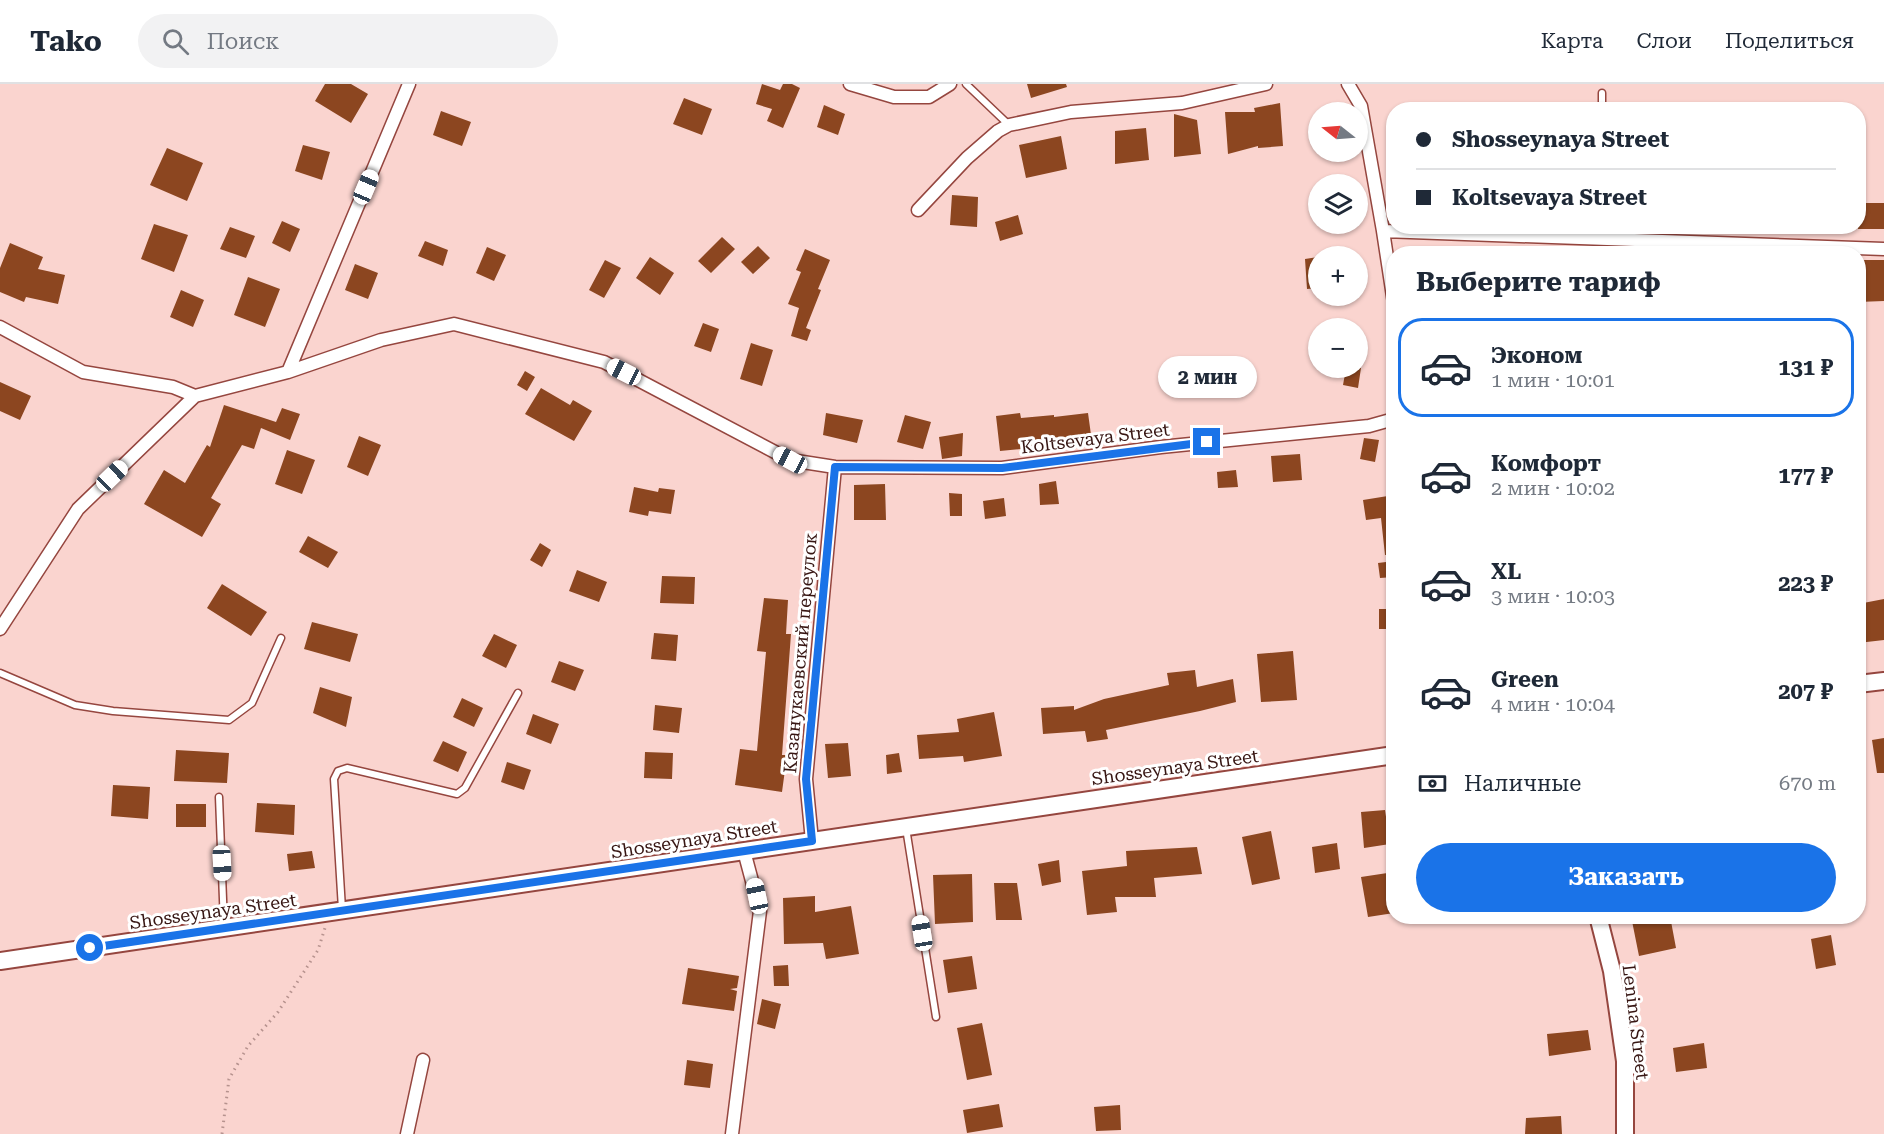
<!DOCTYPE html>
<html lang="ru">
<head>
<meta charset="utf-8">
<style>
	body { margin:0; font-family:"Roboto Serif",serif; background:#f2f2f3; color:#1f2937; height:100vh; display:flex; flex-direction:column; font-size:22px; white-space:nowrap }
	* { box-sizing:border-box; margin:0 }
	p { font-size:20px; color:#747a83 }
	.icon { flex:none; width:33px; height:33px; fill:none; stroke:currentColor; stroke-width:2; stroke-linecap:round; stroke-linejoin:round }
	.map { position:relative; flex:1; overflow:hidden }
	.sheet { position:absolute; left:1386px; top:162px; width:480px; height:678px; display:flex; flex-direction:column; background:#fff; border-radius:24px; box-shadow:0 2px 4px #0004 }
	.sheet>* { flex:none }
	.guide { position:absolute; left:1386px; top:18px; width:480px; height:132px; border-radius:24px; box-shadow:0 2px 4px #0004; display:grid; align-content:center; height:132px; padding:0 30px; background:#fff }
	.needle { width:39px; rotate:287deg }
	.controls { position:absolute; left:1308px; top:18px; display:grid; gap:12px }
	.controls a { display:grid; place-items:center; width:60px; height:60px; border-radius:50%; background:#fff; box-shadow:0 2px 4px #0004; font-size:30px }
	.end { position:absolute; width:27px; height:27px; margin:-14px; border:8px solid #1a73e8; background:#fff; box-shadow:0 0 0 3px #fff }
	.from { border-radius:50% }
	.bubble { position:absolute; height:42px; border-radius:21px; background:#fff; box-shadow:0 2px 4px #0004; font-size:20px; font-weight:700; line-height:42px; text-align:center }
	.car { position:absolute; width:18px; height:36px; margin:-18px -9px; border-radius:8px; box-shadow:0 0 4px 2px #0007; background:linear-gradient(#fff 24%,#345 0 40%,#fff 0 76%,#345 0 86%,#fff 0) }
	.guide b { display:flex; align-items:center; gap:21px; height:57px; font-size:22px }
	.guide b+b { border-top:2px solid #e0e1e3 }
	.guide i { width:15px; height:15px; background:#1f2937 }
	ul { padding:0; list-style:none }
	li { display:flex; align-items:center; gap:18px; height:99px; margin:0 12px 9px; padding:0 18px; border:3px solid transparent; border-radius:24px }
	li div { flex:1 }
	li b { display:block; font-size:22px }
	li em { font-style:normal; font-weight:700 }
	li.active { border-color:#1a73e8 }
	li>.icon { width:54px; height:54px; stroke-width:1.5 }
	h2 { padding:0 30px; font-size:27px; line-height:72px }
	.pay { display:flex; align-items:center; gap:15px; height:66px; padding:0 30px; font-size:22px }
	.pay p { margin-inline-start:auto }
	.primary-button { display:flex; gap:12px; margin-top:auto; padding:12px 30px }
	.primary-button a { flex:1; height:69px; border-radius:36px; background:#1a73e8; color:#fff; font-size:24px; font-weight:700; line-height:69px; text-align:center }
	header { display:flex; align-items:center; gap:36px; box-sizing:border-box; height:84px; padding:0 30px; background:#fff; border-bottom:2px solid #e0e1e3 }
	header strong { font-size:28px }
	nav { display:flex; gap:33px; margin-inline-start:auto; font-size:21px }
	.search { width:420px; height:54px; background:#f2f2f3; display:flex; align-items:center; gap:15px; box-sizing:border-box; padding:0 21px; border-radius:33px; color:#747a83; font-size:22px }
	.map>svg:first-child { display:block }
	.building { fill:#8c4620 }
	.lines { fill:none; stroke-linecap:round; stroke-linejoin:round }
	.lane-casing { stroke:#95463f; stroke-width:9 }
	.street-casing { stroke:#95463f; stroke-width:15 }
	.secondary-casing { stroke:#95463f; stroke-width:20 }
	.path { stroke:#b6928e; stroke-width:3; stroke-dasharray:1.5 4.5; stroke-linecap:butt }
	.lane { stroke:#fff; stroke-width:6 }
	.street { stroke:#fff; stroke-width:12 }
	.secondary { stroke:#fff; stroke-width:16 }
	.route { stroke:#1a73e8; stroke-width:8 }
	.labels { text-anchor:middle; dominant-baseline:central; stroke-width:6; stroke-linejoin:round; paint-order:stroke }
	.street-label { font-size:18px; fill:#371613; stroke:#fff }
</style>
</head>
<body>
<header>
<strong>Tako</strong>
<div class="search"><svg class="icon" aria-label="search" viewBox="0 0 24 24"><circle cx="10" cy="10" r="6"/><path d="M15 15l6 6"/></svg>Поиск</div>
<nav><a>Карта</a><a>Слои</a><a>Поделиться</a></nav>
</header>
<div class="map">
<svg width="1884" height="1050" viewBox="0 0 1884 1050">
	<rect width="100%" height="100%" fill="#fad4cf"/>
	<path class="building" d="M 325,0 L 351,0 L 368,10 L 351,39 L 315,17 Z
		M 762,0 L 780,6 L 783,0 L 792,0 L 800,4 L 783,44 L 767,37 L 772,25 L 756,20 Z
		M 1027,0 L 1066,0 L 1067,3 L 1031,14 Z
		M 684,14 L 712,25 L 702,51 L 673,40 Z
		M 1280,19 L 1283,62 L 1258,64 L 1258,62 L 1228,70 L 1225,28 L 1255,28 L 1254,24 Z
		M 824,21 L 845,30 L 838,51 L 817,43 Z
		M 441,27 L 471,38 L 462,62 L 433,51 Z
		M 1174,30 L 1197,36 L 1201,70 L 1174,73 Z
		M 1146,44 L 1149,76 L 1115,80 L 1115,47 Z
		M 1061,52 L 1067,85 L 1026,94 L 1019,61 Z
		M 303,61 L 330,68 L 322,96 L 295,87 Z
		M 167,64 L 203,79 L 187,117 L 150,101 Z
		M 952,111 L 978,113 L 977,143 L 950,141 Z
		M 1858,119 L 1884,119 L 1884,145 L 1858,145 Z
		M 1018,131 L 1023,150 L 1000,157 L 995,138 Z
		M 282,137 L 300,145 L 290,168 L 272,159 Z
		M 154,140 L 188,151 L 174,188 L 141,175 Z
		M 230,143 L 255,152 L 246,174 L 220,165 Z
		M 722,153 L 735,165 L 711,189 L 698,177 Z
		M 425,157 L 448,166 L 443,182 L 418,172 Z
		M 10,159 L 43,173 L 38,185 L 65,191 L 58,220 L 26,213 L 24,218 L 0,208 L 0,184 Z
		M 758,162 L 770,174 L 753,190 L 741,178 Z
		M 487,163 L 506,171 L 494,197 L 476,189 Z
		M 805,165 L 830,176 L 818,205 L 821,206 L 806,244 L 811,246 L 807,257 L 791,252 L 799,224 L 788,220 L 801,188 L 796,186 Z
		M 650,173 L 674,189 L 660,211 L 636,194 Z
		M 1318,173 L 1318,204 L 1307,205 L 1305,175 Z
		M 605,176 L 621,184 L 604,214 L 589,206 Z
		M 1863,176 L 1884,176 L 1884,217 L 1858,218 L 1858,197 L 1864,197 Z
		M 355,180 L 378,189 L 368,215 L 345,206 Z
		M 248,193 L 280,205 L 265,243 L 234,231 Z
		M 181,206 L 204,216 L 193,243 L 170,233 Z
		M 703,239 L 719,245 L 711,268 L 694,262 Z
		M 751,259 L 773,266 L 762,302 L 740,295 Z
		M 1346,284 L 1361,284 L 1358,304 L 1343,301 Z
		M 525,287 L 535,293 L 527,307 L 517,301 Z
		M 0,298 L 31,312 L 20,336 L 0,327 Z
		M 541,304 L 570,321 L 573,316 L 592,327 L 574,357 L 525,330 Z
		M 224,321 L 276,338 L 282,324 L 300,330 L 290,356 L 261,344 L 254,365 L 242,361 L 211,414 L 221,420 L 202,453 L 144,420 L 164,386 L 185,399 L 207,361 L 210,363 Z
		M 826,329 L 863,336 L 857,359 L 823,351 Z
		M 1020,329 L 1021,334 L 1054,331 L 1054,333 L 1088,329 L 1092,358 L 1000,367 L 996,332 Z
		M 905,331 L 931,338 L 923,365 L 897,358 Z
		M 963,349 L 962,372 L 942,375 L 939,353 Z
		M 359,352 L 381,361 L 368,392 L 347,383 Z
		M 1364,354 L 1379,356 L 1375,378 L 1360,375 Z
		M 287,366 L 315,376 L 302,410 L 275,400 Z
		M 1300,370 L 1302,396 L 1273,398 L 1271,372 Z
		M 1236,386 L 1238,403 L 1218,404 L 1217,388 Z
		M 1056,397 L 1059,420 L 1040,421 L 1039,400 Z
		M 885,400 L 886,436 L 854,436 L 854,401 Z
		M 634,403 L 658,408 L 659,404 L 675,406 L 671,430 L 649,427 L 648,432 L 629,428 Z
		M 949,409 L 962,410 L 962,432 L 950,432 Z
		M 1394,411 L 1394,471 L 1385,471 L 1381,434 L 1366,436 L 1363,416 Z
		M 1004,414 L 1006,432 L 985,435 L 983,417 Z
		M 308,452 L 338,468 L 328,484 L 299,468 Z
		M 540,459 L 551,466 L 542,483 L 530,476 Z
		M 1394,477 L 1394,493 L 1380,494 L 1378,479 Z
		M 577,486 L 607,498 L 599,518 L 569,507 Z
		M 662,492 L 695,493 L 694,520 L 660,519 Z
		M 222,500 L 267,528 L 251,552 L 207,524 Z
		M 764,514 L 788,516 L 786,550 L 791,550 L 782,671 L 787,671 L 782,708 L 735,701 L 740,665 L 757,667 L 766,568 L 757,567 Z
		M 1884,515 L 1884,556 L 1858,559 L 1858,520 Z
		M 1379,525 L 1394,525 L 1394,545 L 1379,545 Z
		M 312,538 L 358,550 L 350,578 L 304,565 Z
		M 654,549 L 678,551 L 676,577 L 651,575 Z
		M 494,550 L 517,561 L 506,584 L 482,572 Z
		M 1293,567 L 1297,616 L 1261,618 L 1257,570 Z
		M 559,577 L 584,586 L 575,607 L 551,598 Z
		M 1195,586 L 1197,603 L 1233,595 L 1236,618 L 1200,627 L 1106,646 L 1108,655 L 1087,658 L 1085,647 L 1043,650 L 1041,624 L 1074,622 L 1074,626 L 1104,615 L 1169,601 L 1167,589 Z
		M 320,603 L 352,613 L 346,643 L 313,629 Z
		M 462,614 L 483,624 L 474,643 L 453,633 Z
		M 655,621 L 682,624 L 679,649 L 653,646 Z
		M 994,628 L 1002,672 L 964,678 L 963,672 L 919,675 L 917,651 L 959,648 L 957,635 Z
		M 533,630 L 559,640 L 551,660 L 526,650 Z
		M 1884,654 L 1884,689 L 1877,689 L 1872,656 Z
		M 443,657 L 467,668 L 458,688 L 433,677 Z
		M 848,659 L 851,692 L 828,694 L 825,660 Z
		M 176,666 L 229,669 L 227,699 L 174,697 Z
		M 645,668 L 673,669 L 672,695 L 644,694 Z
		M 899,669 L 902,688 L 887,690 L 886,671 Z
		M 507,678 L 531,686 L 524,706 L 501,698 Z
		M 113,701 L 150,703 L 148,735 L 111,732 Z
		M 257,719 L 295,721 L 294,751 L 255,748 Z
		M 176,720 L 206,720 L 206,743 L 176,743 Z
		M 1385,726 L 1390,760 L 1364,764 L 1361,728 Z
		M 1271,747 L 1280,795 L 1252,801 L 1242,753 Z
		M 1337,759 L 1340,785 L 1315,789 L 1312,763 Z
		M 1197,763 L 1202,790 L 1154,794 L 1156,813 L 1115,813 L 1117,828 L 1087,831 L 1082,787 L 1127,782 L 1126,767 Z
		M 312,767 L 315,784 L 289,787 L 287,770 Z
		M 1059,776 L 1061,798 L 1042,802 L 1038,780 Z
		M 1394,788 L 1394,829 L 1368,833 L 1361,793 Z
		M 972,790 L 973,838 L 935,840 L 933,791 Z
		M 994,799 L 1017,799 L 1022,836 L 996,836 Z
		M 815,812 L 815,828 L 851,822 L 859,870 L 826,875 L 823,859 L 784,860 L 783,814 Z
		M 1631,832 L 1670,832 L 1676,864 L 1639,872 Z
		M 1831,851 L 1836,881 L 1816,885 L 1811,855 Z
		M 972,872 L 977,905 L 948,909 L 943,876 Z
		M 788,881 L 789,902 L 774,902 L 773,882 Z
		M 688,884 L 739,892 L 737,904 L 730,905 L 737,907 L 734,927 L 682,920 Z
		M 762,915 L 781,920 L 775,945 L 757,940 Z
		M 982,939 L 992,991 L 967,996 L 957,944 Z
		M 1588,946 L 1591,966 L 1549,972 L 1547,950 Z
		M 1704,959 L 1707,984 L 1676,988 L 1673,964 Z
		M 687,976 L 713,980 L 710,1004 L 684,1001 Z
		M 999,1020 L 1003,1043 L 967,1049 L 963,1026 Z
		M 1120,1021 L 1121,1046 L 1096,1047 L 1094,1023 Z
		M 1561,1032 L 1562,1050 L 1525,1050 L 1526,1034 Z"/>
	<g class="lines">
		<g class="lane-casing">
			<path id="lane" d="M 966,0 L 1009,41
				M 1602,26 L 1602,9
				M 1599,154 L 1599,142
				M 0,589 L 75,621 L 113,627 L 229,636 L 252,619 L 281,554
				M 219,713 L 224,841
				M 906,744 L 936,933
				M 342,825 L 334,695 L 338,687 L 347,684 L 457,710 L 465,704 L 518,609"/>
		</g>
		<g class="street-casing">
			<path id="street" d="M 850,0 L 894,13 L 929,13 L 950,0
				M 1348,0 L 1361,22 L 1383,147 L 1394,219
				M 918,126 L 967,74 L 998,47 L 1009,41 L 1071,28 L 1182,19 L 1266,0
				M 1383,147 L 1884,165
				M 0,243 L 83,288 L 173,303 L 195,312
				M 288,288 L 381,256 L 454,240 L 604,278 L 790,376 L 835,383 L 1002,384 L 1161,363 L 1369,342 L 1394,335
				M 0,545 L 78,425 L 195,312 L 288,288 L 409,0
				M 812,757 L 806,695 L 835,383
				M 407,1050 L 423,976
				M 732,1050 L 760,827 L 744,767"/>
		</g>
		<g class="secondary-casing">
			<path id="secondary" d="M 1858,600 L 1884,597
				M 1598,832 L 1612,887 L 1625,977 L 1625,1050
				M 0,877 L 1394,671"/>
		</g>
		<path class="path" d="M 222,1050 L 229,995 L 248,962 L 278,928 L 318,866 L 325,844"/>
		<use href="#lane" class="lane"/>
		<use href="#street" class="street"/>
		<use href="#secondary" class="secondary"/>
	</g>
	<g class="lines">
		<path class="route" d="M 90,864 L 812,757 L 806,695 L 835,383 L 1002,384 L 1207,358"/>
	</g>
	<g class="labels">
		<g class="street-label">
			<text transform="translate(1095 354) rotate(-7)">Koltsevaya Street</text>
			<text transform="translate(800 569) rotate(-85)">Казанукаевский переулок</text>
			<text transform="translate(1175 683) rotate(-8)">Shosseynaya Street</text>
			<text transform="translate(694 755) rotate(-9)">Shosseynaya Street</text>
			<text transform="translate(213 827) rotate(-8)">Shosseynaya Street</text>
			<text transform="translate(1636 938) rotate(83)">Lenina Street</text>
		</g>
	</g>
</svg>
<div class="controls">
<a><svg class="needle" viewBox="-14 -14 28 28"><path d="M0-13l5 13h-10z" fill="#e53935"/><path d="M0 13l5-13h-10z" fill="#747a83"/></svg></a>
<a><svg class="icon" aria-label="layers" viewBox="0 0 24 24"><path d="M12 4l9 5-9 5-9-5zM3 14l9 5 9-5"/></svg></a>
<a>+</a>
<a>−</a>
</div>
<i class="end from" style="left:90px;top:864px"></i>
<i class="end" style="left:1207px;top:358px"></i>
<div class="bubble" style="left:1158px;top:272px;width:99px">2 мин</div>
<i class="car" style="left:366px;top:103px;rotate:23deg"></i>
<i class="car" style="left:624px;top:288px;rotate:297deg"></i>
<i class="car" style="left:790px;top:376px;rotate:298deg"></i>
<i class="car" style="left:112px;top:392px;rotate:46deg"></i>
<i class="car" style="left:222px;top:779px;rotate:177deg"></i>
<i class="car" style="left:757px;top:812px;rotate:348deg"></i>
<i class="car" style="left:922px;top:849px;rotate:351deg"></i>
<div class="guide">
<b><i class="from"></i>Shosseynaya Street</b>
<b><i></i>Koltsevaya Street</b>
</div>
<section class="sheet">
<h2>Выберите тариф</h2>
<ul>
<li class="active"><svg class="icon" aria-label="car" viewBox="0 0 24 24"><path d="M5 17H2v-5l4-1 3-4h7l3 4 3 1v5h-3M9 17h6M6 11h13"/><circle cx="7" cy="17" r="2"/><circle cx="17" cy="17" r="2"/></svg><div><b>Эконом</b><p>1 мин · 10:01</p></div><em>131 ₽</em></li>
<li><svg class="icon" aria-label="car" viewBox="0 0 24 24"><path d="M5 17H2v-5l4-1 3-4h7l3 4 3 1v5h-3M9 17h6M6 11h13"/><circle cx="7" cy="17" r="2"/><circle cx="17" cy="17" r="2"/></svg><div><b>Комфорт</b><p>2 мин · 10:02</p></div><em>177 ₽</em></li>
<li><svg class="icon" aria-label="car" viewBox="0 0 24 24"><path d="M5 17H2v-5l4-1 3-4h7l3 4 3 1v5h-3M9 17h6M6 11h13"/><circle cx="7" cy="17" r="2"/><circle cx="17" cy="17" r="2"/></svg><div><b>XL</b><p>3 мин · 10:03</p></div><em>223 ₽</em></li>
<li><svg class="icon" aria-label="car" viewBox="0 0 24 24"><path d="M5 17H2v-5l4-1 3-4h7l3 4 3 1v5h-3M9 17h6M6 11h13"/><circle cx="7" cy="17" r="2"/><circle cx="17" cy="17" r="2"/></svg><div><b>Green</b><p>4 мин · 10:04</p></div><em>207 ₽</em></li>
</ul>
<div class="pay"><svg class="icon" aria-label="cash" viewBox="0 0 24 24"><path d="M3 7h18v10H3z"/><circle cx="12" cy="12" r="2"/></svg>Наличные<p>670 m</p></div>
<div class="primary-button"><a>Заказать</a></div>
</section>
</div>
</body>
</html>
